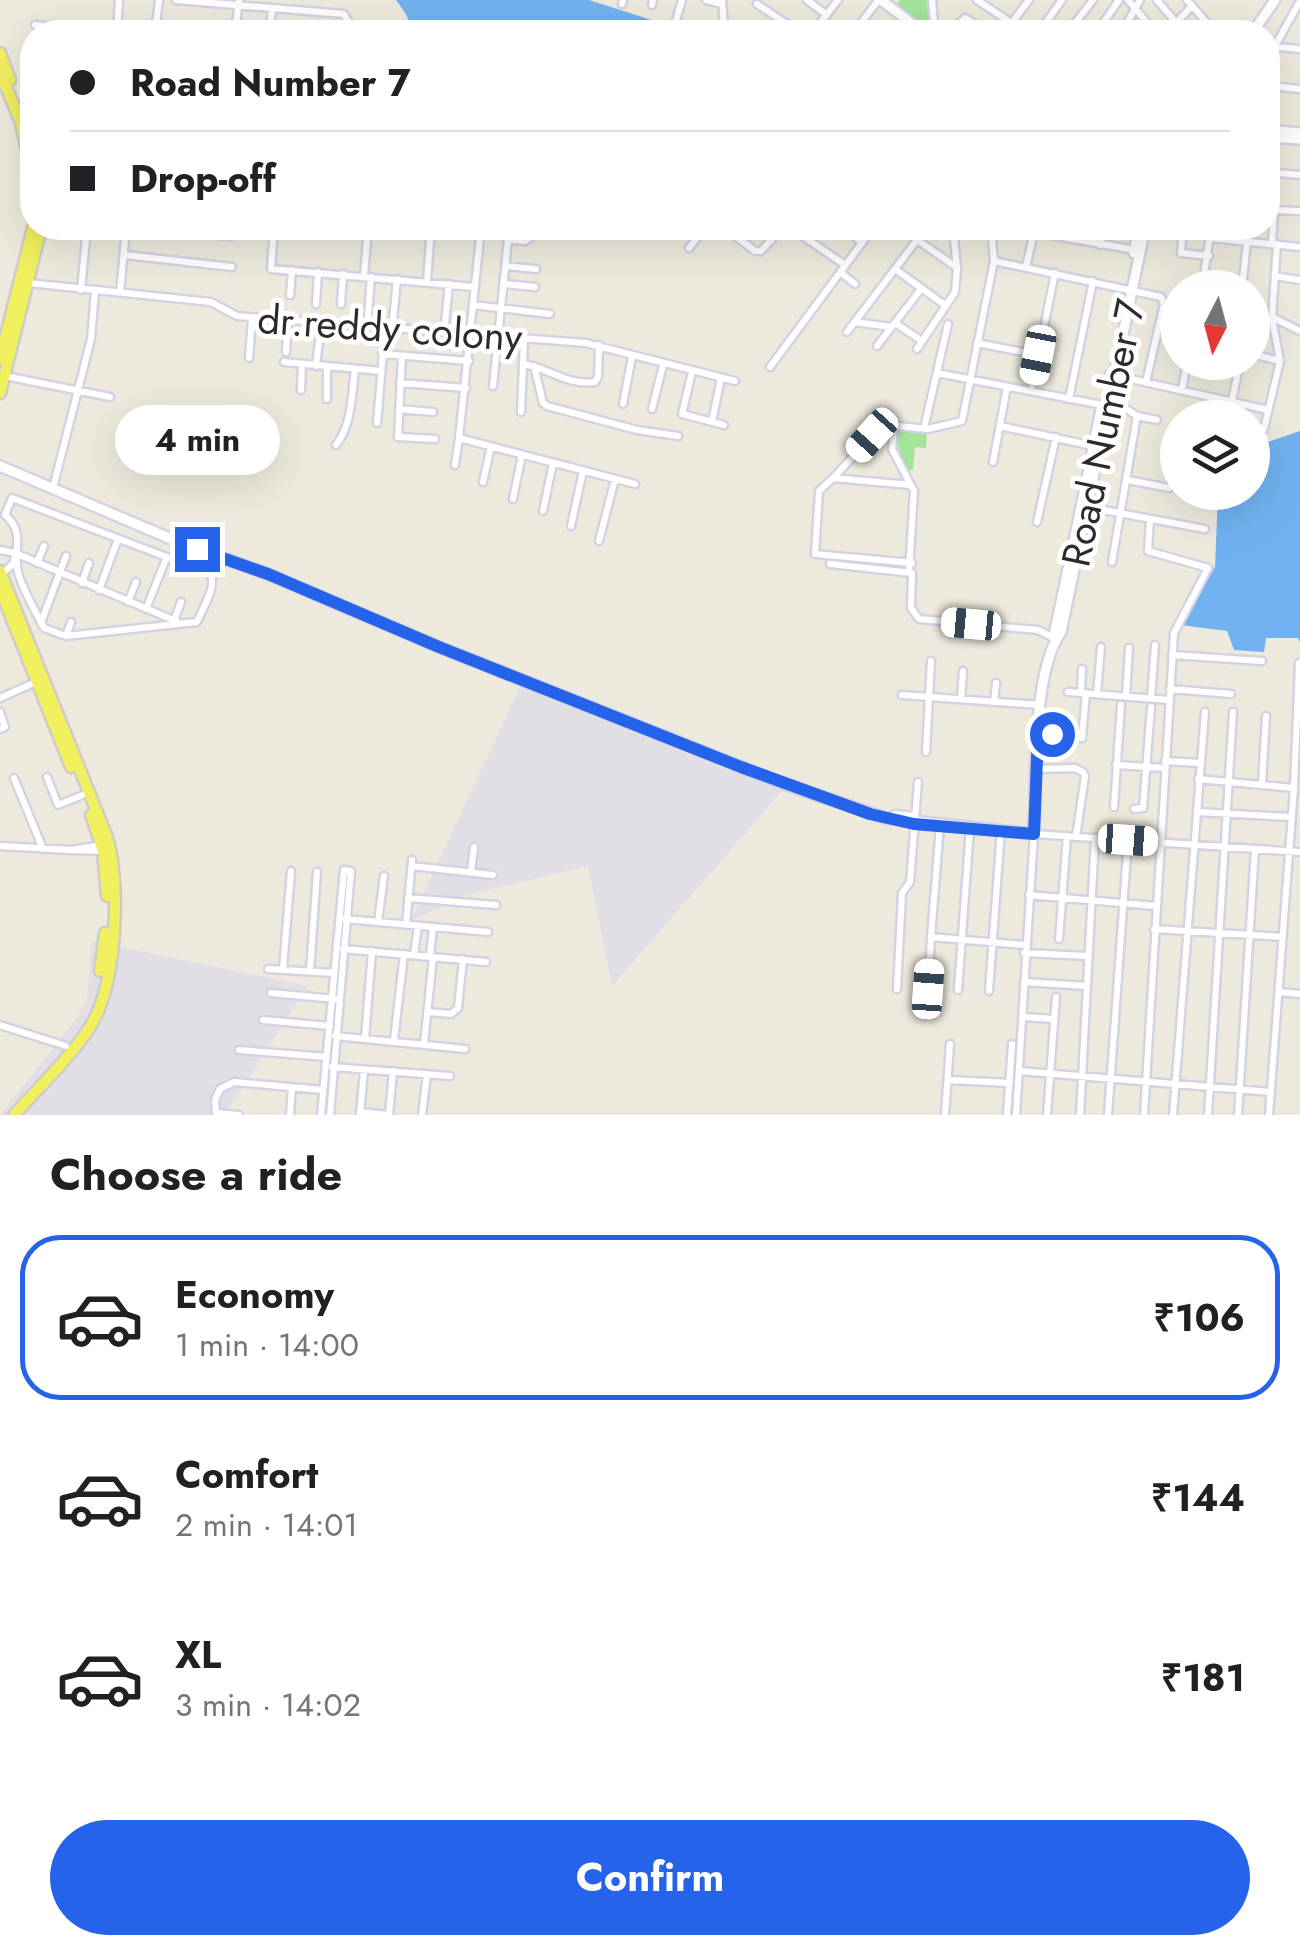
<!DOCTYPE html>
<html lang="en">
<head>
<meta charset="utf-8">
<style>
	body { margin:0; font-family:Jost,sans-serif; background:#f2f2f2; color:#202124; height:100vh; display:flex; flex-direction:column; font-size:38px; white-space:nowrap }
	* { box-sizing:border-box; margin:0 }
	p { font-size:32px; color:#757577 }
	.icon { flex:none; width:55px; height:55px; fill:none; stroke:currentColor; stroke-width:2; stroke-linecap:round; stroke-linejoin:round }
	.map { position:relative; height:1115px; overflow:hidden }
	.side { display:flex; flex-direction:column; background:#fff; flex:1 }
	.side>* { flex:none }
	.top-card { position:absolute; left:20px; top:20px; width:1260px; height:220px; border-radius:40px; box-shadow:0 10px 40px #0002; display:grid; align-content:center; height:220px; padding:0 50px; background:#fff }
	.needle { width:65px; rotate:186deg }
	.controls { position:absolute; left:1160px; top:270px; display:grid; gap:20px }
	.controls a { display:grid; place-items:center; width:110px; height:110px; border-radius:50%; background:#fff; box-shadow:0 10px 40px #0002; font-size:50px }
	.end { position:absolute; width:45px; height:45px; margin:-22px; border:12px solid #2563eb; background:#fff; box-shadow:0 0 0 5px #fff }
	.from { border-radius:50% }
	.bubble { position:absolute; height:70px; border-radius:35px; background:#fff; box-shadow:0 10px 40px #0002; font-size:32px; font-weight:700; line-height:70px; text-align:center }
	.car { position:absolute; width:30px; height:60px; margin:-30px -15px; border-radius:12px; box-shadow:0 0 8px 2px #0007; background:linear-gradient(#fff 24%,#345 0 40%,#fff 0 76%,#345 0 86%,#fff 0) }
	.top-card b { display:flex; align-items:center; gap:35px; height:95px; font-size:38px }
	.top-card b+b { border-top:2px solid #e0e0e0 }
	.top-card i { width:25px; height:25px; background:#202124 }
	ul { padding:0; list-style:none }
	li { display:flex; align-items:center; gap:30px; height:165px; margin:0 20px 15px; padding:0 30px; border:5px solid transparent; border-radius:40px }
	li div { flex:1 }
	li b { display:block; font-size:38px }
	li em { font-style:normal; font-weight:700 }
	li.current { border-color:#2563eb }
	li>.icon { width:90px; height:90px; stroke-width:1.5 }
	h2 { padding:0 50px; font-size:45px; line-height:120px }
	.cta { display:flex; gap:20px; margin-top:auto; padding:20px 50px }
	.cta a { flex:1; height:115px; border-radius:60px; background:#2563eb; color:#fff; font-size:40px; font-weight:700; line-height:115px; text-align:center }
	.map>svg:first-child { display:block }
	.industrial { fill:#e2dee6 }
	.green { fill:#a3e49a }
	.water { fill:#70b2f0 }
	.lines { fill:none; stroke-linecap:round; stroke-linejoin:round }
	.street-casing { stroke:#d3d3e4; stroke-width:11 }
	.secondary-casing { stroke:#d3d3e4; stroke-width:14 }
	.primary-casing { stroke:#ccc; stroke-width:15 }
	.street { stroke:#fff; stroke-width:6 }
	.secondary { stroke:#fff; stroke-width:9 }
	.primary { stroke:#f2ef5e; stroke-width:10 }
	.route { stroke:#2563eb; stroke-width:12 }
	.labels { text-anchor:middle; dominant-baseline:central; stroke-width:10; stroke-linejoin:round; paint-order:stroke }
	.street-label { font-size:40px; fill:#2b2b2b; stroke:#fff }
</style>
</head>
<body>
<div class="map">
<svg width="1300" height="1115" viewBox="0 0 1300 1115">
	<rect width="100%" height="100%" fill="#edeadd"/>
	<path class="industrial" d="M 523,680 L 787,785 L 612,986 L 588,866 L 463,896 L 410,922 Z
		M 92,941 L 308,986 L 225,1115 L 0,1115 L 76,1019 L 87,1001 Z"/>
	<path class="green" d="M 900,0 L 930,0 L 932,32 L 923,32 L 894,8 Z
		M 899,429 L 927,433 L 926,448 L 915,447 L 913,470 L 906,470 C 900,460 901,450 896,441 Z"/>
	<path class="water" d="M 396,0 L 589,0 L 689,32 L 413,32 L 406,14 Z
		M 1300,431 L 1300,642 L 1298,638 L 1266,638 L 1264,652 L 1234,650 L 1227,631 L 1180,625 L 1215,567 L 1218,493 L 1252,492 L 1253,447 Z"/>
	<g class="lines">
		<g class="street-casing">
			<path id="street" d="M 176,0 L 344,14 L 348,21 L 347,32
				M 706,0 L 722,4
				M 722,0 L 724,26 L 732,32
				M 807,0 L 827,15
				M 932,0 L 935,32
				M 977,0 L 1025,32
				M 1128,0 L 1155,32
				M 1157,0 L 1184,32
				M 1187,0 L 1215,32
				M 622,4 L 623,0
				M 757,4 L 799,32
				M 652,5 L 653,0
				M 1176,23 L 1192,6
				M 675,24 L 682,0
				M 1011,24 L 1029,0
				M 35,25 L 101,32
				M 117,32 L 119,0
				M 155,32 L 159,0
				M 235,32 L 239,0
				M 270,32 L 272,8
				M 711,32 L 724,26
				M 813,32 L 838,0
				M 854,32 L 877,2
				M 901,32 L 906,26
				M 950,32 L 965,18 L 987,32
				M 1039,32 L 1062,0
				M 1068,32 L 1093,0
				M 1097,32 L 1119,0
				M 1122,32 L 1140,0
				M 1268,46 L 1300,49
				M 1275,46 L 1300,1
				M 1272,86 L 1300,89
				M 26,121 L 32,119
				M 1268,130 L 1274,59
				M 1268,172 L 1300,175
				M 1268,210 L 1300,211
				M 132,228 L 232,236
				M 274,228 L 271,269 L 474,287
				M 481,228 L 459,438 L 635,484
				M 487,228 L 513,240 L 525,241 L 545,228
				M 725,228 L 755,251 L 761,251 L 782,228
				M 791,228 L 845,265
				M 842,228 L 862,242
				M 900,228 L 956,267
				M 1183,228 L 1181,253 L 1209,256
				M 1210,238 L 1300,247
				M 513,240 L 514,228
				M 1272,244 L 1274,211
				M 1100,245 L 1104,228
				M 689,248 L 705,228
				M 125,255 L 232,267
				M 994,261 L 1161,297 L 1164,304 L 1146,382
				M 506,266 L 536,269
				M 1026,267 L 1034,232 L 1135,250
				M 895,269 L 946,306
				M 840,272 L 855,284
				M 364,276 L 368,228
				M 1275,276 L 1300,280
				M 427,282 L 431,228
				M 29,283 L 211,302 L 237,316 L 586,343 L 735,381
				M 504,284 L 535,287
				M 1202,288 L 1211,228
				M 1242,288 L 1247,242
				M 81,290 L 87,228
				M 120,293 L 126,228
				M 290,295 L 292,270
				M 316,304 L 318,272
				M 341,304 L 343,274
				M 473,305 L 550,314
				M 1274,318 L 1300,331
				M 855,322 L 891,327
				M 895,323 L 922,341
				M 367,328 L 371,277
				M 392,330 L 397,279
				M 847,332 L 917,240
				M 444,333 L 449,284
				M 524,339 L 523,364 C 550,368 566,386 595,382 L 598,377 L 599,345
				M 977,343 L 1038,355
				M 877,346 L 921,289
				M 917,349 L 955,292 L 957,268 L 953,228
				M 286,352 L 288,321
				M 382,354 L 469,361
				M 1252,354 L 1280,361
				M 402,356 L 398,437 L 435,439
				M 249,358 L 252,318
				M 284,362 L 381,371
				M 316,366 L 321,324
				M 534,366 L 543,403 L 547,406 L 637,430 L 678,436
				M 770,367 L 873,228
				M 692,372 L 682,414 L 724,425
				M 937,373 L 1128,410 L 1137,416 L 1112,562
				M 1109,374 L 1268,410
				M 5,376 L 110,397
				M 400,383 L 466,388
				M 493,386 L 508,239
				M 301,390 L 302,364
				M 1182,390 L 1187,362
				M 1031,391 L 1055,273
				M 327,399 L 327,367
				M 1069,399 L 1093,281
				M 1232,401 L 1240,362
				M 623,404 L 632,357
				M 399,409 L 433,412
				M 652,409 L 663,365
				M 521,412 L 523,364
				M 1137,416 L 1157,420
				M 712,422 L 721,378
				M 377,423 L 385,329
				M 925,424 L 948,324
				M 1000,426 L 1093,446
				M 1264,429 L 1280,361 L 1272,318 L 1277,244
				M 336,445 C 352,425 352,393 355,369
				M 993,462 L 1007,387
				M 455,465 L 459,438
				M 834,477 L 877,431 L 894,429
				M 1128,480 L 1169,488
				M 483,482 L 491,446
				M 910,485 L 833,478 L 819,491 L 815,554 L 912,563
				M 53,488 L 91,339 L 95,291
				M 12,498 L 211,574 C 216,589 203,607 197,622 L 66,636 L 44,628 C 35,611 25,593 19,576 C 11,552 27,533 5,515 Z
				M 513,499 L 522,455
				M 1087,507 L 1205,529
				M 543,511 L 553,463
				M 1037,522 L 1056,437
				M 571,526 L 583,471
				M 599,541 L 615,479
				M 0,550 L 15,553 L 14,563 L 2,574
				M 15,553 L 178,622
				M 37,563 L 44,546
				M 830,564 L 912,573 L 911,608 L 919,619 L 1038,630 L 1056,639
				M 909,572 L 914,491 L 892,449 L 894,429 L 898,426 L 928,429 L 962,421 L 994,261 L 991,228
				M 82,583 L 89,563
				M 99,590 L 118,539
				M 128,602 L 136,582
				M 146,609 L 166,559
				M 42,620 L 66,556
				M 174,621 L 181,602
				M 66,636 L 71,622
				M 1172,655 L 1262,661
				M 1170,689 L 1231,694
				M 1068,692 L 1169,700
				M 1081,693 L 1082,669
				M 1097,694 L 1101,647
				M 902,695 L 1040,705
				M 1126,696 L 1129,648
				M 0,698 L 36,682
				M 1151,698 L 1155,645
				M 961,699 L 963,671
				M 994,702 L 996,683
				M 0,712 L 5,727 L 0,729
				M 1038,734 L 1082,738 L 1086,693
				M 926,752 L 931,661
				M 1165,761 L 1200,763
				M 1116,765 L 1165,768
				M 1037,769 L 1075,768 L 1083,772 L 1085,776 L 1076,837
				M 47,777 L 58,805 L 83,795
				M 14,778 L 43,849
				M 1198,779 L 1294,788
				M 1262,784 L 1266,716
				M 1114,807 L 1121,705
				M 1134,809 L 1143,808 L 1151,707
				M 1197,812 L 1291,817
				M 895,814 L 915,816
				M 940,825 L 931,937 L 1025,945
				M 102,845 L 71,850 L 102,851
				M 0,846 L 71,850
				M 412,866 L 493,875
				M 471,872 L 474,847
				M 1029,895 L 1156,906
				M 408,898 L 496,905
				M 345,919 L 488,932
				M 378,922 L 384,876
				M 406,925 L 412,860
				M 1154,929 L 1283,937
				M 1059,939 L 1067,836
				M 343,949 L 486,962
				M 1024,953 L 1088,956
				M 414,955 L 418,926
				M 430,957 L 433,927
				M 268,969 L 334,973
				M 283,969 L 291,871
				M 310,971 L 317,872
				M 1024,982 L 1087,986
				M 897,989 L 902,893 L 910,882 L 918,782
				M 928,989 L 931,937
				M 958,990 L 970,828
				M 989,991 L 1001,830
				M 1279,992 L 1300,994
				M 271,993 L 335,999
				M 428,1012 L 451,1014 L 458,1008 L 463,959
				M 1023,1017 L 1054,1019
				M 263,1020 L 330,1026
				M 0,1025 L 66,1046
				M 335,1036 L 465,1049
				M 365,1038 L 372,951
				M 394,1040 L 404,954
				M 424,1044 L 433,957
				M 239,1050 L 327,1057
				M 332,1067 L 450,1076
				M 1019,1071 L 1271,1092
				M 948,1080 L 1010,1083
				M 360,1112 L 389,1115 L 393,1071
				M 360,1114 L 364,1070
				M 239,1115 L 216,1113 L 215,1100 L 220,1089 L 234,1082 L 323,1090
				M 290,1115 L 292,1087
				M 321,1115 L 344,870 L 351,871 L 330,1115
				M 422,1115 L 427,1074
				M 945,1115 L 950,1044
				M 1007,1115 L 1012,1044
				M 1016,1115 L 1034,834 L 1300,852
				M 1047,1115 L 1056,997
				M 1080,1115 L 1095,838
				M 1108,1115 L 1128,840
				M 1144,1115 L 1174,633 L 1208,568 L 1148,551 L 1150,519
				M 1173,1115 L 1205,712
				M 1208,1115 L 1233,712
				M 1238,1115 L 1255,849
				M 1269,1115 L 1294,788 L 1299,663"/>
		</g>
		<g class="secondary-casing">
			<path id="secondary" d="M 881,0 L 923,32
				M 1253,32 L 1275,0
				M 1268,130 L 1300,133
				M 1268,137 L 1300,139
				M 1134,253 L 1139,228
				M 1092,453 L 1102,405
				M 0,466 L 176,541 L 268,574 L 439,647 L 787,785 L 885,818 L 1034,834 C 1036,783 1032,672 1061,632 L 1145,228
				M 1057,637 L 1055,631 L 1089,469"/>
		</g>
		<g class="primary-casing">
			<path id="primary" d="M 0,53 L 10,80
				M 0,72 L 21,123 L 32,174
				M 0,359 L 33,228
				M 0,393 L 41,228
				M 0,571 L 107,837 C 121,885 117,984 90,1027 C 69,1059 39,1087 14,1115
				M 0,589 L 71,767
				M 91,815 L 103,851 L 107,896
				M 100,971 L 105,933"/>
		</g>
		<use href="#street" class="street"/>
		<use href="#secondary" class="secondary"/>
		<use href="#primary" class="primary"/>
	</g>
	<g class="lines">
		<path class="route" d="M 197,549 L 268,574 L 439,647 L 741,767 L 870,814 L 914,824 L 1034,834 L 1038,734 L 1052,734"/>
	</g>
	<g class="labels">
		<g class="street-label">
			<text transform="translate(390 328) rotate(4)">dr.reddy colony</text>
			<text transform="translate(1103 433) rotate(-78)">Road Number 7</text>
		</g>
	</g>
</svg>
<div class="controls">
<a><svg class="needle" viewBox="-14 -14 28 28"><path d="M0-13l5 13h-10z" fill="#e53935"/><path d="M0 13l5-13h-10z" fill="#757577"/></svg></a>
<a><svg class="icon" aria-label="layers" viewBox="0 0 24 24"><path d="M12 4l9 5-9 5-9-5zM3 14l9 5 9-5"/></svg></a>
</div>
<i class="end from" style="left:1052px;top:734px"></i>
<i class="end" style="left:197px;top:549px"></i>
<div class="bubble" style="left:115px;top:405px;width:165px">4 min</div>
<i class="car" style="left:1038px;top:355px;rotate:191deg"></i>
<i class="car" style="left:872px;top:435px;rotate:222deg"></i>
<i class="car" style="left:971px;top:624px;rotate:275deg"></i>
<i class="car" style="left:1128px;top:840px;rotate:94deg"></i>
<i class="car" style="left:928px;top:989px;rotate:4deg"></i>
<div class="top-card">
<b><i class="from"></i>Road Number 7</b>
<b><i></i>Drop-off</b>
</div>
</div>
<section class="side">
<h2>Choose a ride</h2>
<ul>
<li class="current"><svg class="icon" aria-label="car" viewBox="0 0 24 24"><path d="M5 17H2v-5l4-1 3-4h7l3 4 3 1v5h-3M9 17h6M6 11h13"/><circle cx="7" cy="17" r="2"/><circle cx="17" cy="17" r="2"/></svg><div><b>Economy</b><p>1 min · 14:00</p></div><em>₹106</em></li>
<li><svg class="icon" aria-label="car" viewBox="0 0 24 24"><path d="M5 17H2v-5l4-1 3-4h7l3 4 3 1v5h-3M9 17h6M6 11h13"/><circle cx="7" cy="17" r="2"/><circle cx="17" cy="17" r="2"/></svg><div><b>Comfort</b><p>2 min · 14:01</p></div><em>₹144</em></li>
<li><svg class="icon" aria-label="car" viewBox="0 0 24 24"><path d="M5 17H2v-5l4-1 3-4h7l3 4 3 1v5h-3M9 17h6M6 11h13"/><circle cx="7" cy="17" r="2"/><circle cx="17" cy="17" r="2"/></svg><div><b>XL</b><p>3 min · 14:02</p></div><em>₹181</em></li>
</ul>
<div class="cta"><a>Confirm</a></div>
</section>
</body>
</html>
